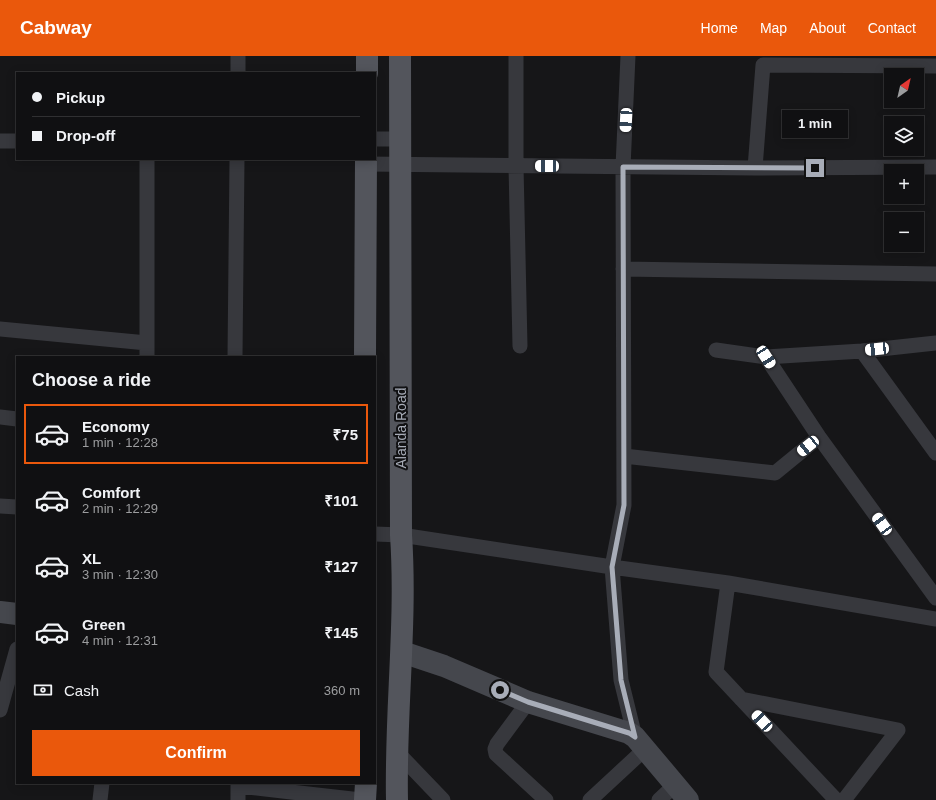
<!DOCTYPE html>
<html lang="en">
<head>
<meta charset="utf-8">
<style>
	body { margin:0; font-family:Arial,sans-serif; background:#1e1e20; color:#f1f3f6; height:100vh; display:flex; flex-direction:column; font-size:15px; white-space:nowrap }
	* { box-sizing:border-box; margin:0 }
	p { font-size:13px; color:#9c9d9f }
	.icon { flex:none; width:22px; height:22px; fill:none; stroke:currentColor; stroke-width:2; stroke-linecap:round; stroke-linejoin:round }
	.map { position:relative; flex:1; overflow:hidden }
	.drawer { position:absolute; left:16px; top:300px; width:360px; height:428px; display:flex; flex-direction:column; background:#101012; border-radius:0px; box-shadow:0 2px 10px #0003,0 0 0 1px #303032 }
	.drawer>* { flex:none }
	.hud { position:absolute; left:16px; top:16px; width:360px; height:88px; border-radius:0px; box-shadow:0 2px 10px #0003,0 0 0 1px #303032; display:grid; align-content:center; height:88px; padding:0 16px; background:#101012 }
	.needle { width:26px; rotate:34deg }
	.buttons { position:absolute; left:884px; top:12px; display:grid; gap:8px }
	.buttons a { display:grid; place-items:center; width:40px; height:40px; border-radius:0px; background:#101012; box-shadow:0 2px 10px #0003,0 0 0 1px #303032; font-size:20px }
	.end { position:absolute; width:18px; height:18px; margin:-9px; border:5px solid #a8adb8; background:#111; box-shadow:0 0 0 2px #111 }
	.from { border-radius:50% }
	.bubble { position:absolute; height:28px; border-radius:0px; background:#101012; box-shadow:0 2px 10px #0003,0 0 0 1px #303032; font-size:13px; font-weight:700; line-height:28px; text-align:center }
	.car { position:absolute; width:12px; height:24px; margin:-12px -6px; border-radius:5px; box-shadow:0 0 3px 1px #0007; background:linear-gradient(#fff 24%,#345 0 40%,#fff 0 76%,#345 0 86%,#fff 0) }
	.hud b { display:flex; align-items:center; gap:14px; height:38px; font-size:15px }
	.hud b+b { border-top:1px solid #303032 }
	.hud i { width:10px; height:10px; background:#f1f3f6 }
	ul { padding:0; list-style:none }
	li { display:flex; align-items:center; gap:12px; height:60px; margin:0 8px 6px; padding:0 8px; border:2px solid transparent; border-radius:0px }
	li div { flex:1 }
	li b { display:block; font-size:15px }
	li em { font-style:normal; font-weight:700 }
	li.selected { border-color:#ea580c }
	li>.icon { width:36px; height:36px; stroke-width:1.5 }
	h2 { padding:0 16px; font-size:18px; line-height:48px }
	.pay { display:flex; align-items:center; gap:10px; height:44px; padding:0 16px; font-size:15px }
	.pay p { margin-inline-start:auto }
	.action { display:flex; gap:8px; margin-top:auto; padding:8px 16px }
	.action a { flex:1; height:46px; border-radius:0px; background:#ea580c; color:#fff; font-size:16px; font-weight:700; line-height:46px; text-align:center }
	header { display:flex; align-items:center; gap:24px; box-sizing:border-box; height:56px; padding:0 20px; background:#ea580c; color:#fff }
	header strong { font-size:19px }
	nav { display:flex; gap:22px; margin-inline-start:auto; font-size:14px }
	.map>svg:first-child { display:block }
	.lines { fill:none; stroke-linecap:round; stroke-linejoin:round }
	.street { stroke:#37383d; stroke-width:15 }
	.secondary { stroke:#45474d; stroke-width:22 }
	.primary { stroke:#53555c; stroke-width:22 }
	.route { stroke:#a8adb8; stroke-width:5 }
	.labels { text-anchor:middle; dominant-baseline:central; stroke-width:4; stroke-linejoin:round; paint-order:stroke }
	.street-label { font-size:14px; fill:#a8adb8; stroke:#111113 }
</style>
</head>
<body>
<header>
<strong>Cabway</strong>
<nav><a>Home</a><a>Map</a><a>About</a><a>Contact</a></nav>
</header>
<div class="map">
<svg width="936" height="744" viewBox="0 0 936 744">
	<rect width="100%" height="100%" fill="#161618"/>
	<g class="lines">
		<path class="street" d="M 516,0 L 516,110 L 520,290
			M 628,0 L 623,111 L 624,449 L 612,511 L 621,624 L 635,681
			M 238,17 L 238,0
			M 375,83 L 401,83
			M 0,85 L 17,85
			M 366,108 L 755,112 L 936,111
			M 755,112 L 763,9 L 936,10
			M 623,213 L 936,218
			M 0,273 L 147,287
			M 936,287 L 862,295 L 766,301 L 819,381 L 936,542
			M 716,294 L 766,301
			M 862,295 L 936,397
			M 147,301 L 147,103
			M 235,301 L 237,103
			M 0,361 L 17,363
			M 624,400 L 775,417 L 819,381
			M 0,450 L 17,451
			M 375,478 L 401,479 L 612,511 L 728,527 L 936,563
			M 728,527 L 716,616 L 836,744
			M 741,643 L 898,674 L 844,744
			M 528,646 L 497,688 L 495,693 L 496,698 L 546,744
			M 0,654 L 17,593
			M 397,696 L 443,744
			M 238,727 L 238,744
			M 238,730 L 361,744
			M 100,744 L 102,727
			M 590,744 L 645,693
			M 659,744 L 676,728"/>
		<path class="secondary" d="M 0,556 L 17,558
			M 402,596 L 444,610 L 528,646 L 629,677 L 635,681 L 688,744"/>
		<path class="primary" d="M 367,17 L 367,0
			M 365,301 L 366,103
			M 365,744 L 366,727
			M 397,744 C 395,656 407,567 401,479 L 400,0"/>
	</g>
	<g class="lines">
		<path class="route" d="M 500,634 L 528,646 L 629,677 L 635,681 L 621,624 L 612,511 L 624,449 L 623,111 L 815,112"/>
	</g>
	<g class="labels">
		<g class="street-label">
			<text transform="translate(401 372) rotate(-90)">Alanda Road</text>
		</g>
	</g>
</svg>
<div class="buttons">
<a><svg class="needle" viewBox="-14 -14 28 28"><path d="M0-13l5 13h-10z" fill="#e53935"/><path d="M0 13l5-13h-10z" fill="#9c9d9f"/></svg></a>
<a><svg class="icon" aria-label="layers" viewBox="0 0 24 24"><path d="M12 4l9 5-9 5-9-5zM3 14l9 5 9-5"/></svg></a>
<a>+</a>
<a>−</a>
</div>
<i class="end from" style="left:500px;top:634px"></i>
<i class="end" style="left:815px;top:112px"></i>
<div class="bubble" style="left:782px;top:54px;width:66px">1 min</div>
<i class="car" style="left:626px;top:64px;rotate:183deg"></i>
<i class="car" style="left:547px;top:110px;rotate:271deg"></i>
<i class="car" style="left:877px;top:293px;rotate:264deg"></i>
<i class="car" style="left:766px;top:301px;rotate:147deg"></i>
<i class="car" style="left:808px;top:390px;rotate:231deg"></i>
<i class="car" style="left:882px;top:468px;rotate:324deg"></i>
<i class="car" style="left:762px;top:665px;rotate:317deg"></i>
<div class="hud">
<b><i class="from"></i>Pickup</b>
<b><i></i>Drop-off</b>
</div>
<section class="drawer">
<h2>Choose a ride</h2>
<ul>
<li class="selected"><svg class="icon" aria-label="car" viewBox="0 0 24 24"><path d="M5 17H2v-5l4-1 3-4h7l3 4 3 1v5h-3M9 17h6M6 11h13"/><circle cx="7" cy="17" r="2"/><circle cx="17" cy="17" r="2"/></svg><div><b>Economy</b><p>1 min · 12:28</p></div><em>₹75</em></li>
<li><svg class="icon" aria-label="car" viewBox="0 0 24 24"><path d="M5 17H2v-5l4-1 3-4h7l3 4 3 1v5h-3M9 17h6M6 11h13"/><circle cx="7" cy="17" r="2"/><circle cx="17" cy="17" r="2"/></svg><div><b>Comfort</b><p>2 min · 12:29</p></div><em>₹101</em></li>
<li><svg class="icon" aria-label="car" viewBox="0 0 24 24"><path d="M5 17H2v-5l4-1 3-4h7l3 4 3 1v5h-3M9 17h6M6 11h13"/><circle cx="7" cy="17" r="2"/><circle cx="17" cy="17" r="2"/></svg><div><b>XL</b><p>3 min · 12:30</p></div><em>₹127</em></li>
<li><svg class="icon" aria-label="car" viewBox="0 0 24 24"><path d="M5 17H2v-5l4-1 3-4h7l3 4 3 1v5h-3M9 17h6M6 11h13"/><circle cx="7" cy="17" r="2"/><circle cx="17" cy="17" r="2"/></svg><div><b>Green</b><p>4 min · 12:31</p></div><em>₹145</em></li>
</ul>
<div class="pay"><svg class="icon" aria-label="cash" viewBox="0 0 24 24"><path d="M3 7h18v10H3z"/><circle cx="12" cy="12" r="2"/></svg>Cash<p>360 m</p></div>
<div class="action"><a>Confirm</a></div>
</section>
</div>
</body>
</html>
